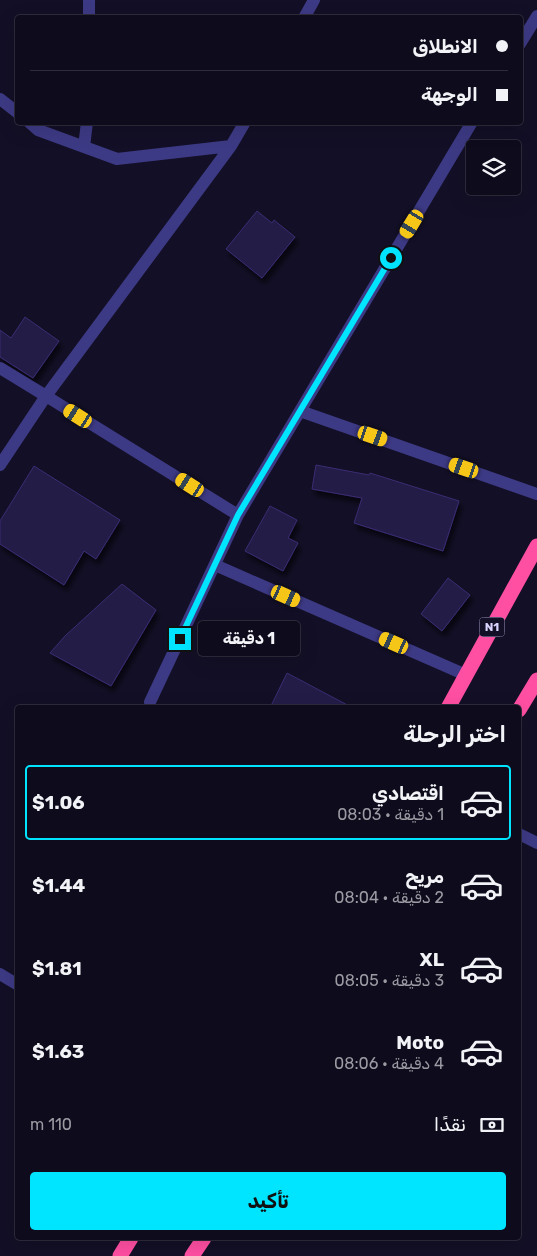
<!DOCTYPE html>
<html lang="ar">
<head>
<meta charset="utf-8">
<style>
	body { margin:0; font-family:Rubik,"Noto Sans Arabic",sans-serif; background:#1c1929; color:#f1f3f6; direction:rtl; height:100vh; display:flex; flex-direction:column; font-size:19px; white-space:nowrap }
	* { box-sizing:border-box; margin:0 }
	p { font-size:16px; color:#9b9ba3 }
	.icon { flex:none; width:28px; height:28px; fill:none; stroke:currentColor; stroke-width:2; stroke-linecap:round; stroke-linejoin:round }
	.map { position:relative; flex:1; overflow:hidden; direction:ltr }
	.side { position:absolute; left:15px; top:705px; width:506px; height:535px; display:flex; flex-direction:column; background:#0e0b1c; border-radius:5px; box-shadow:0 5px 20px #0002,0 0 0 1px #2e2b3b; direction:rtl }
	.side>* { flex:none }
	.guide { position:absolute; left:15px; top:15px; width:508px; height:110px; border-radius:5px; box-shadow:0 5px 20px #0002,0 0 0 1px #2e2b3b; direction:rtl; display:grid; align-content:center; height:110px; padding:0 15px; background:#0e0b1c }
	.buttons { position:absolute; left:466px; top:140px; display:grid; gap:10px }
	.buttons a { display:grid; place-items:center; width:55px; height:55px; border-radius:5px; background:#0e0b1c; box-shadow:0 5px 20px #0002,0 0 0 1px #2e2b3b; font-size:25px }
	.end { position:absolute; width:22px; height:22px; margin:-11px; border:6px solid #00e5ff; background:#111; box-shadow:0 0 0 2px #111 }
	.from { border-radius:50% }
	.bubble { position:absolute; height:35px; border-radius:5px; background:#0e0b1c; box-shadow:0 5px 20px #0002,0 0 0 1px #2e2b3b; font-size:16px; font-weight:700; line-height:35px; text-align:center; direction:rtl }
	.car { position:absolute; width:15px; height:30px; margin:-15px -8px; border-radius:6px; box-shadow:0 0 4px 1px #0007; background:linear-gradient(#f5c518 24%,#345 0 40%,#f5c518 0 76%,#345 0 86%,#f5c518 0) }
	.guide b { display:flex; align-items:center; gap:18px; height:48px; font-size:19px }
	.guide b+b { border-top:1px solid #2e2b3b }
	.guide i { width:12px; height:12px; background:#f1f3f6 }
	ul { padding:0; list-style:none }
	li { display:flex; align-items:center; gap:15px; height:75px; margin:0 10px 8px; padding:0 5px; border:2px solid transparent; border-radius:5px }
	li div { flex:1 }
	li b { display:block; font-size:19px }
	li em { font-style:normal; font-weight:700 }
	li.current { border-color:#00e5ff }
	li>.icon { width:45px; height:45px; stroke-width:1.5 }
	h2 { padding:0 15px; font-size:22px; line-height:60px }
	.pay { display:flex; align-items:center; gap:12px; height:55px; padding:0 15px; font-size:19px }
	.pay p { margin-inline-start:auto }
	.primary-button { display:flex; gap:10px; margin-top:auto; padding:10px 15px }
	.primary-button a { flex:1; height:58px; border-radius:5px; background:#00e5ff; color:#111; font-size:20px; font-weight:700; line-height:58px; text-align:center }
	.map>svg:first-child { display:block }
	.building { fill:#241b47; stroke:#3b2d73; filter:url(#shadow) }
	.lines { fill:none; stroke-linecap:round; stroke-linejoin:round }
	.minor { stroke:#3d3a85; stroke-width:12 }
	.highway { stroke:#ff4fa3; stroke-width:15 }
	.route { stroke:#00e5ff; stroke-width:6 }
	.labels { text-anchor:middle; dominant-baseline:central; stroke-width:4.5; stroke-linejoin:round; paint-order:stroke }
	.shield { fill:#130f26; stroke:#9e99be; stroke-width:1 }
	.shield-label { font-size:12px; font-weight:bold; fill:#d9d4ff }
</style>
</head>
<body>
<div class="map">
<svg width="537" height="1256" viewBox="0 0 537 1256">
	<defs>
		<filter id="shadow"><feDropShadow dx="3" dy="5.5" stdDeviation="2.5" flood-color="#0009"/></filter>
	</defs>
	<rect width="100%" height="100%" fill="#130f26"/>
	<path class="building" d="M 257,211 L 272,223 L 274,220 L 295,237 L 262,278 L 226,249 Z
		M 25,317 L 59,341 L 33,378 L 0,357 L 0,330 L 11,338 Z
		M 316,465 L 369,475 L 370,473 L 459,501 L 443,551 L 354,523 L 362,498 L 312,489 Z
		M 34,466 L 120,520 L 96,559 L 84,551 L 64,585 L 0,544 L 0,521 Z
		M 270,506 L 297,520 L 288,538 L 298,543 L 283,571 L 245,551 Z
		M 448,578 L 470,595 L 442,631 L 421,614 Z
		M 122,584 L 156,610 L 111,686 L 50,653 L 65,636 Z
		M 287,673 L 353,708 L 270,708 Z"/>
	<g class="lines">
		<path class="minor" d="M 89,0 L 89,18
			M 304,18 L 314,0
			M 520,44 L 537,16
			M 0,99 L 18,113
			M 29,122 L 38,130 L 117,159 L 231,146
			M 84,147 L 87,122
			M 0,368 L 46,396 L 0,465
			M 300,411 L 537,494
			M 238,515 L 46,396 L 231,146 L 245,122
			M 215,565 L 466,675
			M 150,702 L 238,515 L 472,122
			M 519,834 L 537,843
			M 0,974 L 18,985"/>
		<path class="highway" d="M 448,708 L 537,546
			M 519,710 L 537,680
			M 120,1256 L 131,1238
			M 192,1256 L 204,1238"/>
	</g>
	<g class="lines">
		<path class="route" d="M 180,639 L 238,515 L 391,258"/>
	</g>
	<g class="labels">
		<rect class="shield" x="479.5" y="617.5" width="25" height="19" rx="4"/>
		<g class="shield-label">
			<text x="492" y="627">N1</text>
		</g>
	</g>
</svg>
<div class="buttons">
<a><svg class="icon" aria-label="layers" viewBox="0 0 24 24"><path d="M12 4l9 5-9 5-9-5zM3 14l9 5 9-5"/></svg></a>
</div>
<i class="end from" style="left:391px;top:258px"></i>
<i class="end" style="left:180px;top:639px"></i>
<div class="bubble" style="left:198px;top:621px;width:102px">1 دقيقة</div>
<i class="car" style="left:412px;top:224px;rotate:211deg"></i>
<i class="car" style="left:78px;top:416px;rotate:302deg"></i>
<i class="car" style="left:373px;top:436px;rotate:109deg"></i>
<i class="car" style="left:464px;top:468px;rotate:289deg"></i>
<i class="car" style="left:190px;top:485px;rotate:302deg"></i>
<i class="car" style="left:286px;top:596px;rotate:114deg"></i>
<i class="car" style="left:394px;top:643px;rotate:294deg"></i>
<div class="guide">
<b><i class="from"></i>الانطلاق</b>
<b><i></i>الوجهة</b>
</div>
<section class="side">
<h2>اختر الرحلة</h2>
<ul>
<li class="current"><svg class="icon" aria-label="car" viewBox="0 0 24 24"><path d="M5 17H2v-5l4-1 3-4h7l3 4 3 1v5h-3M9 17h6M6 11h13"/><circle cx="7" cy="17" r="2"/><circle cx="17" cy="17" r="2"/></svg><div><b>اقتصادي</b><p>1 دقيقة · 08:03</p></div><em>$1.06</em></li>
<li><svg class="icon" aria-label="car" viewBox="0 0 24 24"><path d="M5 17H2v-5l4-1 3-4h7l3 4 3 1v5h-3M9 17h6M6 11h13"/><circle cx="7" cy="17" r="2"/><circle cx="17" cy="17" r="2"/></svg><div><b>مريح</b><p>2 دقيقة · 08:04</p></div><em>$1.44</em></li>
<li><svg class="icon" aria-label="car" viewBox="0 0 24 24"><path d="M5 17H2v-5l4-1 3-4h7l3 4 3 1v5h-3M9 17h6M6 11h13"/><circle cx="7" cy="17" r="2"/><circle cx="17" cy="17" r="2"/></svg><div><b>XL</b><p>3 دقيقة · 08:05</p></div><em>$1.81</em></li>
<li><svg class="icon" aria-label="car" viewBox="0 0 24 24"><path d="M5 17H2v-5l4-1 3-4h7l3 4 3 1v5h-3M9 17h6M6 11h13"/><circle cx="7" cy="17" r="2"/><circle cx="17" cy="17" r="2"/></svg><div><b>Moto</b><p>4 دقيقة · 08:06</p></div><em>$1.63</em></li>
</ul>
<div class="pay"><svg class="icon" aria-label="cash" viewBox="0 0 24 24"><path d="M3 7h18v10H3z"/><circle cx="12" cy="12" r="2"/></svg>نقدًا<p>110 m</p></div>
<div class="primary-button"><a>تأكيد</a></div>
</section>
</div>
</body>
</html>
